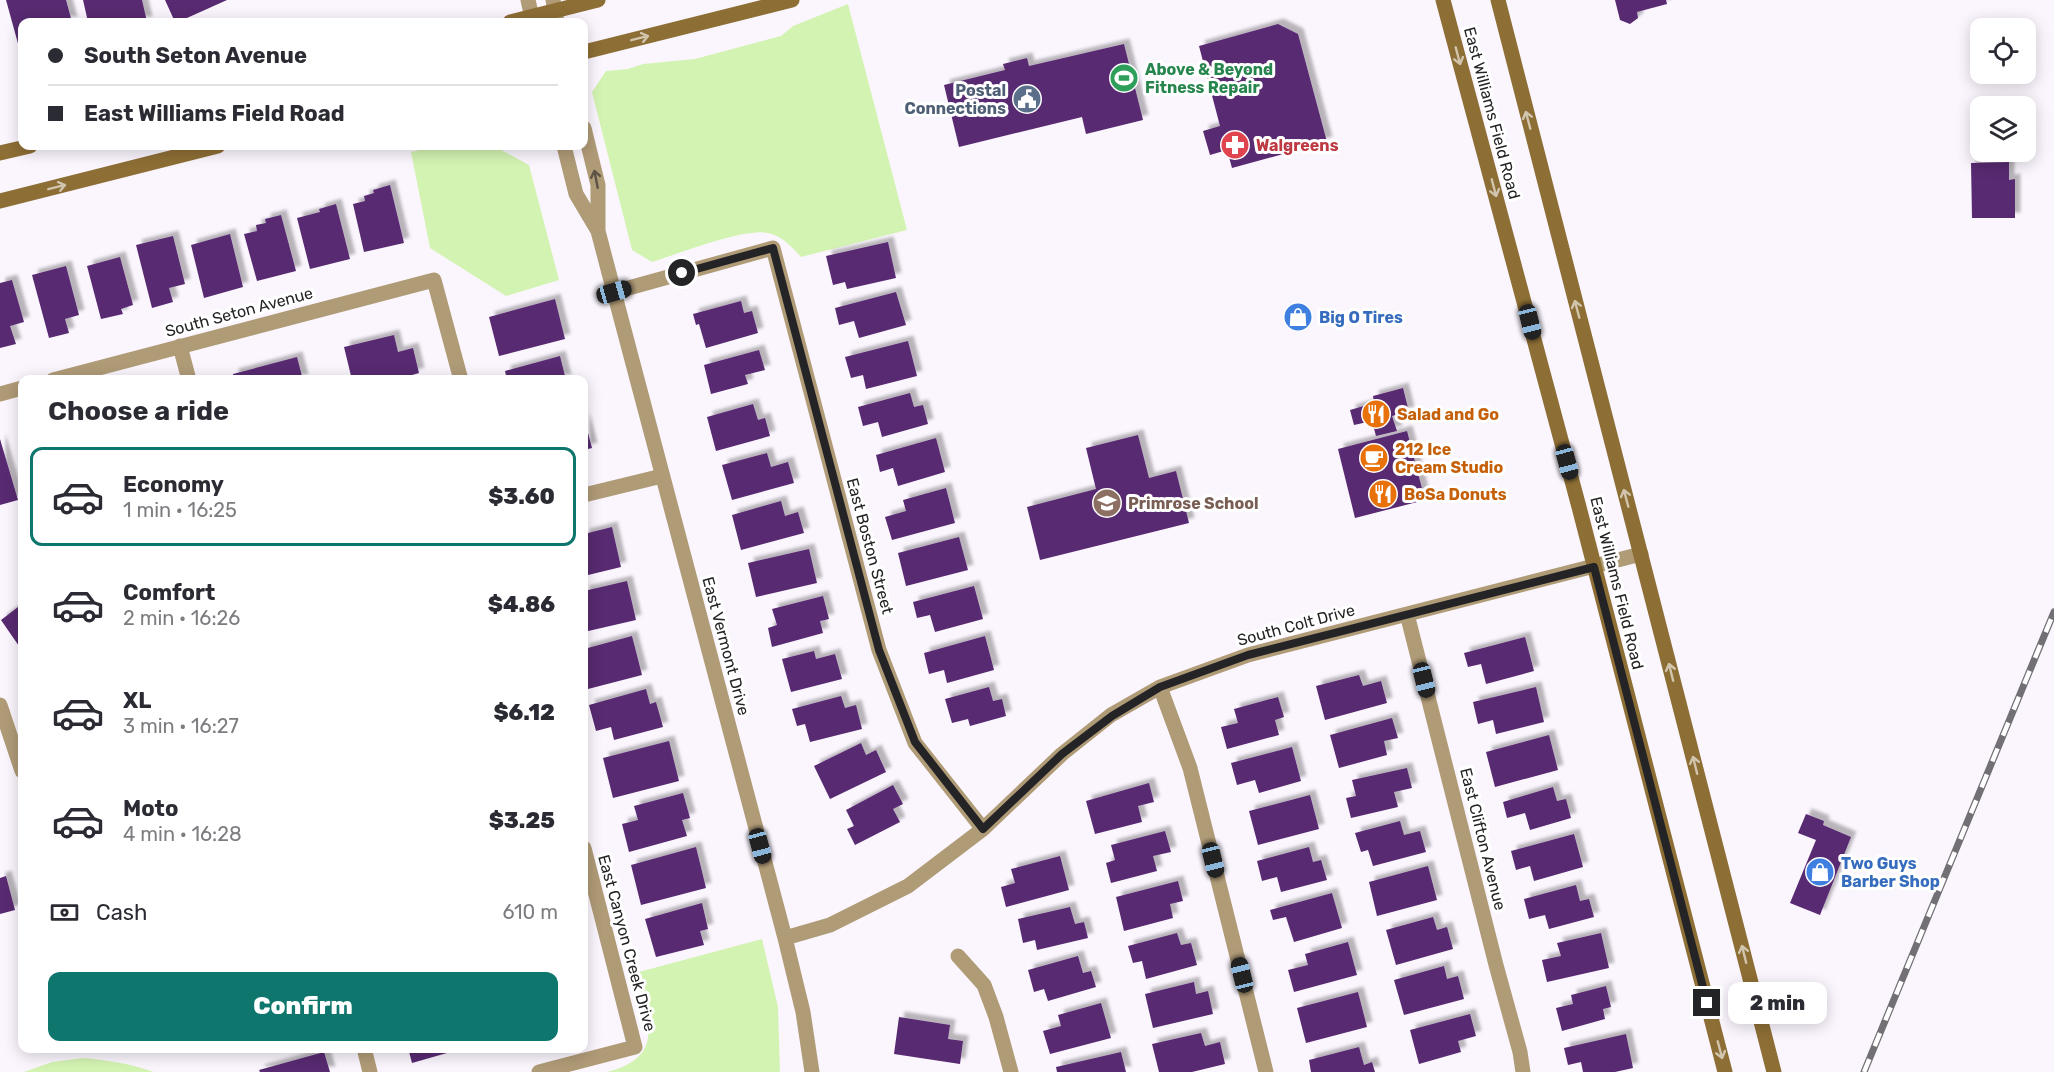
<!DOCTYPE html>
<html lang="en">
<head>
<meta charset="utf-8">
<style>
	body { margin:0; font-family:Rubik,sans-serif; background:#f2f2f3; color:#2b2b33; height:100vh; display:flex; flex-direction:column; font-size:22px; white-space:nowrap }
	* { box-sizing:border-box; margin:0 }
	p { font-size:20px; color:#7c7c81 }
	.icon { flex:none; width:33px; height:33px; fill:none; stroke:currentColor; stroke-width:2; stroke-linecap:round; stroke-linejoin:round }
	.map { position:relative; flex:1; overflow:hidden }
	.panel { position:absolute; left:18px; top:375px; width:570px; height:678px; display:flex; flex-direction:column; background:#fff; border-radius:12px; box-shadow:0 3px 15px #0003 }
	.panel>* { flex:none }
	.top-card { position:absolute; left:18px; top:18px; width:570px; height:132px; border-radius:12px; box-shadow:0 3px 15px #0003; display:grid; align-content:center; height:132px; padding:0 30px; background:#fff }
	.tools { position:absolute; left:1970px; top:18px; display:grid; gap:12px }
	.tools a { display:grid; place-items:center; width:66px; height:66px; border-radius:12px; background:#fff; box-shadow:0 3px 15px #0003; font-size:30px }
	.end { position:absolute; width:27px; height:27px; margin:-14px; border:8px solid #242326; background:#fff; box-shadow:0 0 0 3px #fff }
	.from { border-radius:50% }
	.bubble { position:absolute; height:42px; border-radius:12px; background:#fff; box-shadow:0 3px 15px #0003; font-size:20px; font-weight:800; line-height:42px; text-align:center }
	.car { position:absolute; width:18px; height:36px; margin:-18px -9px; border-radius:8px; box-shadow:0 0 4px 2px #0007; background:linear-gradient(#222 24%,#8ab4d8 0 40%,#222 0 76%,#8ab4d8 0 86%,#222 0) }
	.top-card b { display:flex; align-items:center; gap:21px; height:57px; font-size:22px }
	.top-card b+b { border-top:2px solid #e1e1e2 }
	.top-card i { width:15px; height:15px; background:#2b2b33 }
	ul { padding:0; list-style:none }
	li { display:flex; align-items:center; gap:18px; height:99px; margin:0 12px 9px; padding:0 18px; border:3px solid transparent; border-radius:12px }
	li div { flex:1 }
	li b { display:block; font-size:22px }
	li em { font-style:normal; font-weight:800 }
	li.current { border-color:#0f766e }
	li>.icon { width:54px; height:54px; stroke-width:1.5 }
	h2 { padding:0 30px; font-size:27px; line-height:72px }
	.pay { display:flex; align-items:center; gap:15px; height:66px; padding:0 30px; font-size:22px }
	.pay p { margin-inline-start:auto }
	.cta { display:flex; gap:12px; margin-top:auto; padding:12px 30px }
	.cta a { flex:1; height:69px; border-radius:12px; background:#0f766e; color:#fff; font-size:24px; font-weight:800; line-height:69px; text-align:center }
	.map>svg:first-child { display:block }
	.green { fill:#d3f3b2 }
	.building { fill:#582971; filter:url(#shadow) }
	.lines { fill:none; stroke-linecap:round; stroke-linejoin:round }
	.street { stroke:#b09b77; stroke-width:15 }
	.secondary { stroke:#8d6e35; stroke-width:15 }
	.rail-casing { stroke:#737075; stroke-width:7 }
	.rail { stroke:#fff; stroke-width:4.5; stroke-dasharray:14; stroke-linecap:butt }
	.oneway { stroke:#d1c5ae }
	.oneway2 { stroke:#5c5346 }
	.route { stroke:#242326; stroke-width:8 }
	.labels { text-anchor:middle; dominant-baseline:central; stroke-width:6; stroke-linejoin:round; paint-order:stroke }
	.leisure-label { font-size:16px; font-weight:bold; fill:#27864d; stroke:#fff; text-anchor:start }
	.service-label { font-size:16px; font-weight:bold; fill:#4e5e75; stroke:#fff; text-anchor:end }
	.street-label { font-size:16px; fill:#242326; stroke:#fff }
	.health-label { font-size:16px; font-weight:bold; fill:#be3a42; stroke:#fff; text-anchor:start }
	.shop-label { font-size:16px; font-weight:bold; fill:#366cbe; stroke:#fff; text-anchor:start }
	.food-label { font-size:16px; font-weight:bold; fill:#c56008; stroke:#fff; text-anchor:start }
	.education-label { font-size:16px; font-weight:bold; fill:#785e54; stroke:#fff; text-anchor:start }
</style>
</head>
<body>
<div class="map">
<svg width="2054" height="1072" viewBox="0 0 2054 1072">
	<defs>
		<filter id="shadow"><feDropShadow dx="5.5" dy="-5.5" stdDeviation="1.5" flood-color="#0004"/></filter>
	</defs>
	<rect width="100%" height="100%" fill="#fbf6fe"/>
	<path class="green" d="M 848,4 L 907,230 L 801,257 C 793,248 781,235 768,233 C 744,228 678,254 652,262 L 632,250 L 592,92 L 606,71 L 628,69 L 643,64 L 695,59 L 781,36 L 793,26 Z
		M 435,146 L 494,146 L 529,165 L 559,280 L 506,296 L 430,248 L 411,152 Z
		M 762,939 L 778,1007 L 780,1072 L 607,1072 C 668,1056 647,1019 635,973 Z
		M 83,1058 C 108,1060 131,1064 154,1072 L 24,1072 L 52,1062 Z"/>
	<path class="building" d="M 6,0 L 66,0 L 72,22 L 22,22 L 22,58 Z
		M 83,0 L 142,0 L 147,22 L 88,22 Z
		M 165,0 L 227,0 L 178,22 L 175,22 Z
		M 1615,0 L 1666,0 L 1667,4 L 1637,12 L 1638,18 L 1630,24 L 1620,20 Z
		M 1278,24 L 1298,34 L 1327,142 L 1232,168 L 1227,150 L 1210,155 L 1203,131 L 1220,126 L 1199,46 Z
		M 1124,44 L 1143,120 L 1086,134 L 1082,117 L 959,147 L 944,85 L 1005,70 L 1003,64 L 1027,58 L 1029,66 Z
		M 2009,162 L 2009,180 L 2015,179 L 2015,218 L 1972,218 L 1971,163 Z
		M 390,185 L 404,243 L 364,252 L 353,204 L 365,201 L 364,196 L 374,193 L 373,190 Z
		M 336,204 L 350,259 L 310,269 L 297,218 L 320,212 L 319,209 Z
		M 281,215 L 296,271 L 257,281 L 244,234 L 257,231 L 256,225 L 266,223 L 265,219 Z
		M 230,234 L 243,287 L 204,298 L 191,245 Z
		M 173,236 L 185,284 L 169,288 L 173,302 L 152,308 L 136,245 Z
		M 888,242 L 896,278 L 847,289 L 845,282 L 833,285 L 826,256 Z
		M 120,257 L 133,305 L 121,309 L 123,314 L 101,319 L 87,266 Z
		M 66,266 L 79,315 L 65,319 L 69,333 L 49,338 L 32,275 Z
		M 12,280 L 24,322 L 10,326 L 16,344 L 0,348 L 0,283 Z
		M 896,292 L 906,325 L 859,338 L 854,321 L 839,325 L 835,308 Z
		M 555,299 L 565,339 L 499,356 L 489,317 Z
		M 741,301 L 744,313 L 752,311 L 758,333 L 706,348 L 699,324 L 696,325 L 693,314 Z
		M 394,335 L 398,352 L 413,348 L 419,373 L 395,380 L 352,380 L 344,347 Z
		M 908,341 L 917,376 L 866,389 L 863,375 L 851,378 L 845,357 Z
		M 759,350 L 765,370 L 745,375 L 748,384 L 711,394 L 704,365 Z
		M 560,356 L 566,380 L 507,380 L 505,371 Z
		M 297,357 L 303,380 L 234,380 L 233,374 Z
		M 1403,388 L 1409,412 L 1392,416 L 1397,431 L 1376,436 L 1372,421 L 1354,425 L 1350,410 L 1374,403 L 1373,396 Z
		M 910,393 L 914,407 L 923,405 L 928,424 L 882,437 L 878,422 L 863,426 L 858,407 Z
		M 753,404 L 758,420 L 765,418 L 770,436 L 716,451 L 707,417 Z
		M 584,418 L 592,448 L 584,450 Z
		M 1407,431 L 1425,500 L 1355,518 L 1338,449 Z
		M 1138,435 L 1149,478 L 1176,471 L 1189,523 L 1040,560 L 1027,507 L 1096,489 L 1086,448 Z
		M 936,438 L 945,472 L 898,486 L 893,468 L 880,472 L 876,455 Z
		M 0,439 L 18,500 L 0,505 Z
		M 767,453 L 771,467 L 788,462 L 794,483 L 732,500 L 722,465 Z
		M 946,488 L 955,523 L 892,540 L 885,517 L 906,511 L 903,500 Z
		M 781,501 L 785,516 L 798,512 L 804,533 L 741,550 L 732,515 Z
		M 612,527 L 621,567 L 584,576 L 584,534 Z
		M 959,537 L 968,570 L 906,586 L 898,553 Z
		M 809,549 L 817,583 L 756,597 L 748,563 Z
		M 627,581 L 636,620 L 584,632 L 584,591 Z
		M 974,586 L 983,619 L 935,632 L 930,615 L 917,618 L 913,602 Z
		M 823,596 L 829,619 L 820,621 L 823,633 L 772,647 L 768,628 L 777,625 L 772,609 Z
		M 22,604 L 22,647 L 21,649 L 1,620 Z
		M 632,636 L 642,675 L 588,689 L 584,674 L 584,649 Z
		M 985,636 L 994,670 L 947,683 L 944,670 L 929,674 L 924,653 Z
		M 1525,637 L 1534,671 L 1486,684 L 1481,664 L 1468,667 L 1464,653 Z
		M 814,651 L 816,659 L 835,654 L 842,679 L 791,692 L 782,659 Z
		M 1359,675 L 1363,686 L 1381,681 L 1387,703 L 1325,720 L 1316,686 Z
		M 989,687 L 993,701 L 1002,699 L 1006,716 L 970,726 L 968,719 L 952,723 L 945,699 Z
		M 1536,687 L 1544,722 L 1496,734 L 1493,720 L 1478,724 L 1473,702 Z
		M 646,689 L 650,704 L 656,702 L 663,727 L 614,740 L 611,727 L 596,731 L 589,705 Z
		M 841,696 L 845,708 L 856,705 L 862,729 L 810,742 L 805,724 L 797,726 L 792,709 Z
		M 1278,697 L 1284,717 L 1275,720 L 1279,735 L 1227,749 L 1221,727 L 1238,723 L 1234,709 Z
		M 1392,718 L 1398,738 L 1384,741 L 1387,755 L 1339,768 L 1330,735 Z
		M 1549,735 L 1558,770 L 1495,787 L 1486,752 Z
		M 669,741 L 679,781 L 613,798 L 603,758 Z
		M 861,743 L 866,755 L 876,750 L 886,772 L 830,799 L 814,766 Z
		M 1292,747 L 1301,781 L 1259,793 L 1255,780 L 1237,785 L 1231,763 Z
		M 1407,768 L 1412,788 L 1394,792 L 1398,807 L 1351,818 L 1346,798 L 1356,796 L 1352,780 Z
		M 1149,783 L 1154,802 L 1138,806 L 1142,822 L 1095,834 L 1086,801 Z
		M 893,785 L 903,804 L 893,809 L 900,822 L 855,845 L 847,829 L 854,826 L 846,810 Z
		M 1553,787 L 1557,801 L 1566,799 L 1571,818 L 1530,830 L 1525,813 L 1507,818 L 1503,802 Z
		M 683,793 L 690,818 L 682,820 L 687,836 L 629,852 L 622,824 L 638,820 L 634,806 Z
		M 1310,795 L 1319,829 L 1258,845 L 1249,811 Z
		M 1806,814 L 1824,821 L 1823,825 L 1851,837 L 1820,915 L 1790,903 L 1816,840 L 1798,833 Z
		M 1400,821 L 1404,835 L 1420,831 L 1426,852 L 1373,866 L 1368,850 L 1361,852 L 1355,833 Z
		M 1165,831 L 1171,852 L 1153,856 L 1157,871 L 1111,883 L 1106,863 L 1115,860 L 1111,845 Z
		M 1574,834 L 1583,867 L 1534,881 L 1530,866 L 1516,870 L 1511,851 Z
		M 696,847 L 706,888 L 641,905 L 631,865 Z
		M 1309,847 L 1313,862 L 1321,860 L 1327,880 L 1281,892 L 1277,877 L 1262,881 L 1257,861 Z
		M 1060,856 L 1069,890 L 1006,907 L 1001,887 L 1015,883 L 1011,869 Z
		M 1428,866 L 1437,900 L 1377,916 L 1369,882 Z
		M 6,876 L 15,910 L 0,914 L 0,878 Z
		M 1178,881 L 1183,901 L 1170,904 L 1173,918 L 1124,931 L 1116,897 Z
		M 1576,885 L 1580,901 L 1589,899 L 1594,917 L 1549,929 L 1545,915 L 1529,919 L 1524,899 Z
		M 1332,893 L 1342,928 L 1294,942 L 1286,917 L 1273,920 L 1270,910 Z
		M 702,903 L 708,929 L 700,931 L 704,945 L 656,957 L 645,919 Z
		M 1070,907 L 1075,924 L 1084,922 L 1088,938 L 1037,950 L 1035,940 L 1023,943 L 1018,919 Z
		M 1433,917 L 1437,930 L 1447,927 L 1453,949 L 1396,965 L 1386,930 Z
		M 1177,933 L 1181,945 L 1191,943 L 1197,965 L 1146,979 L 1142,961 L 1133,963 L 1128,946 Z
		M 1601,933 L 1609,968 L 1547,982 L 1542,960 L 1561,956 L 1557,943 Z
		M 1348,942 L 1357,975 L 1294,992 L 1288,970 L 1308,965 L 1305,954 Z
		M 1078,956 L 1083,973 L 1091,971 L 1096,987 L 1048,1001 L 1044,989 L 1034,992 L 1028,970 Z
		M 1444,966 L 1447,979 L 1458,976 L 1464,999 L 1404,1015 L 1394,980 Z
		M 1194,982 L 1196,994 L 1208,991 L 1213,1014 L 1153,1028 L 1145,994 Z
		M 1606,986 L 1611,1007 L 1603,1009 L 1605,1019 L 1562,1031 L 1556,1008 L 1573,1004 L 1571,995 Z
		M 1358,992 L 1367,1027 L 1306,1043 L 1297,1008 Z
		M 1101,1003 L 1111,1038 L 1050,1054 L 1043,1031 L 1061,1026 L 1058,1015 Z
		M 1470,1014 L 1476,1036 L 1458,1041 L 1461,1052 L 1419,1064 L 1410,1030 Z
		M 899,1017 L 950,1025 L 948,1039 L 963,1041 L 960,1064 L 894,1054 Z
		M 1201,1033 L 1205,1046 L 1220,1042 L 1225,1064 L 1192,1072 L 1159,1072 L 1152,1044 Z
		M 1626,1034 L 1633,1068 L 1615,1072 L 1583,1072 L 1581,1062 L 1568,1065 L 1564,1048 Z
		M 1359,1047 L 1364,1065 L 1372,1062 L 1375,1072 L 1311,1072 L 1309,1060 Z
		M 408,1048 L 461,1048 L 461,1049 L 412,1063 Z
		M 324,1052 L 330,1072 L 260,1072 L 259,1070 Z
		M 1121,1052 L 1126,1072 L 1057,1072 L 1056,1067 Z"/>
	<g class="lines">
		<path class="street" d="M 528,0 L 533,22
			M 553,0 L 557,22
			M 584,128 L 598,185 L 598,231
			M 564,146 L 576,194 L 598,231 L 614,292 L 785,938 L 803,1012 L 812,1072
			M 614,292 L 773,248 L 879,650 L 915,743 L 983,829
			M 180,346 L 189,380
			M 53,380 L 434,280 L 461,380
			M 0,394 L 22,388
			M 584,495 L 662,476
			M 1407,614 L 1496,965 L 1520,1052 L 1523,1072
			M 1160,687 L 1190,768 L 1266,1072
			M 0,705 L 22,771
			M 785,938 L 830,925 L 908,886 L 983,829 L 1062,754 L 1111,715 L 1160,687 L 1248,655 L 1641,554
			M 958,956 L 984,985 L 996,1017 L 1011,1072
			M 364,1048 L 370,1072
			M 539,1072 L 635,1047 L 584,848"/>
		<path class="secondary" d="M 1443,0 L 1579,507 L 1725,1072
			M 1498,0 L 1774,1072
			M 510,22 L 598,0
			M 584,52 L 792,0
			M 0,153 L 30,146
			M 0,201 L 218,146"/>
		<g class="rail-casing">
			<path id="rail" d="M 1864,1072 L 2054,612"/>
		</g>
		<use href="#rail" class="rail"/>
	</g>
	<defs><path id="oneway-shaft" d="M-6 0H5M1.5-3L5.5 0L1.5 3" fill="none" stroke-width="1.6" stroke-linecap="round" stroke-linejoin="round" transform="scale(1.5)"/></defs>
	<g class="oneway">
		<use href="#oneway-shaft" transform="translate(640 38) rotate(-14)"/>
		<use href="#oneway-shaft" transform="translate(1458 56) rotate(75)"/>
		<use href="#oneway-shaft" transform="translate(1528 120) rotate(-105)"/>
		<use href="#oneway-shaft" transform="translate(57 187) rotate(-14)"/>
		<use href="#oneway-shaft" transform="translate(1494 188) rotate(75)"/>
		<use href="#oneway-shaft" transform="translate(1577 309) rotate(-105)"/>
		<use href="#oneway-shaft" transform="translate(1626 498) rotate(-105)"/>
		<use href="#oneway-shaft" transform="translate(1671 672) rotate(-104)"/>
		<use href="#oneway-shaft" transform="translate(1695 765) rotate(-104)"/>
		<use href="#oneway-shaft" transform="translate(1744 954) rotate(-104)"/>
		<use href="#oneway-shaft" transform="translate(1720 1050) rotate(75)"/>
	</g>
	<use class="oneway2" href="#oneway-shaft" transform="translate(596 179) rotate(-101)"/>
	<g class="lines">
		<path class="route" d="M 682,273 L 773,248 L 879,650 L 915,742 L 983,829 L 1062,754 L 1112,716 L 1160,687 L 1248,655 L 1594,567 L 1707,1003"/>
	</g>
	<defs>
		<g id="stadium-disc" transform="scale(1.5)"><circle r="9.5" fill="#2e9e5b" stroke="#fff"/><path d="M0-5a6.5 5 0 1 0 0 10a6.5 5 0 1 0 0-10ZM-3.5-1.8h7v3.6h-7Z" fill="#fff"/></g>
		<g id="civic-disc" transform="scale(1.5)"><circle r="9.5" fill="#5c6f8a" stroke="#fff"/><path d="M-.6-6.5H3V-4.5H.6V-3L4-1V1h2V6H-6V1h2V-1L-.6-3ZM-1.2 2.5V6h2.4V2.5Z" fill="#fff"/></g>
		<g id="pharmacy-disc" transform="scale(1.5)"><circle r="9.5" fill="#e0444e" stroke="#fff"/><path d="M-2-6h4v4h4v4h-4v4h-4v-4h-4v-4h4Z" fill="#fff"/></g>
		<g id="shop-disc" transform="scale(1.5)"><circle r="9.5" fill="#3f7fe0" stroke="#fff"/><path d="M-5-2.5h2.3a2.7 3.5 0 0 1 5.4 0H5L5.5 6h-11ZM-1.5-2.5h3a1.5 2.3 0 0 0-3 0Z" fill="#fff"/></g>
		<g id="restaurant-disc" transform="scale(1.5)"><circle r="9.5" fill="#e8710a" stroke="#fff"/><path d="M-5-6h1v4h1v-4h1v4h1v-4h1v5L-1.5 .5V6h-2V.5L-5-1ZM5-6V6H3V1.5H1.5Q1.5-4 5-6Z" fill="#fff"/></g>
		<g id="cafe-disc" transform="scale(1.5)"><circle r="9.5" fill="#e8710a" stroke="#fff"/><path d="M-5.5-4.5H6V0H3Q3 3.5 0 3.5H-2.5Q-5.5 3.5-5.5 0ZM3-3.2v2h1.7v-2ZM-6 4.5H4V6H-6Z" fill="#fff"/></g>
		<g id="school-disc" transform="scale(1.5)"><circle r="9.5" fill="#8d6e63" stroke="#fff"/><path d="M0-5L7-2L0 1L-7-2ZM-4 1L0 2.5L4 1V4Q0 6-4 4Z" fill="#fff"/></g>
	</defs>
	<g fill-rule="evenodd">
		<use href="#stadium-disc" x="1124" y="78"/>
		<use href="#civic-disc" x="1027" y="99"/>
		<use href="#pharmacy-disc" x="1235" y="145"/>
		<use href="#shop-disc" x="1298" y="317"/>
		<use href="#restaurant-disc" x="1376" y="414"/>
		<use href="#cafe-disc" x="1374" y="458"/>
		<use href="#restaurant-disc" x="1383" y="494"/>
		<use href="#school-disc" x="1107" y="503"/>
		<use href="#shop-disc" x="1820" y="872"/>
	</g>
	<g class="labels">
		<g class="leisure-label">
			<text x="1145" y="69">Above &amp; Beyond<tspan x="1145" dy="18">Fitness Repair</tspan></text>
		</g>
		<g class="service-label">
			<text x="1006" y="90">Postal<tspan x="1006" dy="18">Connections</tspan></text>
		</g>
		<g class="street-label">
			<text transform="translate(1492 113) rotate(75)">East Williams Field Road</text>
			<text transform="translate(239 312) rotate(-15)">South Seton Avenue</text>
			<text transform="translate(870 546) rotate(75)">East Boston Street</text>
			<text transform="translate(1617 583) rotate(76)">East Williams Field Road</text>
			<text transform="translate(1296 625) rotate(-15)">South Colt Drive</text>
			<text transform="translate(726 646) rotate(75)">East Vermont Drive</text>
			<text transform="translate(1483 839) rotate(76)">East Clifton Avenue</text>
			<text transform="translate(627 943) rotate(75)">East Canyon Creek Drive</text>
		</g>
		<g class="health-label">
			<text x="1256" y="145">Walgreens</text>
		</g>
		<g class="shop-label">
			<text x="1319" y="317">Big O Tires</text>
			<text x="1841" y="863">Two Guys<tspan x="1841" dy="18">Barber Shop</tspan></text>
		</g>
		<g class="food-label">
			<text x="1397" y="414">Salad and Go</text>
			<text x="1395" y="449">212 Ice<tspan x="1395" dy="18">Cream Studio</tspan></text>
			<text x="1404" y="494">BoSa Donuts</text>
		</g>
		<g class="education-label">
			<text x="1128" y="503">Primrose School</text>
		</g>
	</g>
</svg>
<div class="tools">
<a><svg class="icon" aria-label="locate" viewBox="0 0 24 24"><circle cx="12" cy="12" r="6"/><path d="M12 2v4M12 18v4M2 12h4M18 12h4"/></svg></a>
<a><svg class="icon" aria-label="layers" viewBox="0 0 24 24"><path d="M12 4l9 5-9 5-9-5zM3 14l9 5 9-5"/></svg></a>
</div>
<i class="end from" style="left:682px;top:273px"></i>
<i class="end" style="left:1707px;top:1003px"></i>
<div class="bubble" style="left:1728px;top:982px;width:99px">2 min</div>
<i class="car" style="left:614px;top:292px;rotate:74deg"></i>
<i class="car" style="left:1530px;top:322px;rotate:166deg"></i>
<i class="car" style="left:1567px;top:462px;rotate:165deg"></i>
<i class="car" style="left:1424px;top:680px;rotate:166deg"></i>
<i class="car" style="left:760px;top:846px;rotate:165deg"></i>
<i class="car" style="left:1213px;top:860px;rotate:166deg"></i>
<i class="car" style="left:1242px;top:975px;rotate:346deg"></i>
<div class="top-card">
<b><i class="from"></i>South Seton Avenue</b>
<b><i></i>East Williams Field Road</b>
</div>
<section class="panel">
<h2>Choose a ride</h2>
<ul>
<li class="current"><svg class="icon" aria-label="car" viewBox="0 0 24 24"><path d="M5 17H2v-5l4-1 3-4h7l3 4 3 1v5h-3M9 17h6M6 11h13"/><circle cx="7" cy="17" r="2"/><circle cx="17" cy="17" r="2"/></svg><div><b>Economy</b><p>1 min · 16:25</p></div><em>$3.60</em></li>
<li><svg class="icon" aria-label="car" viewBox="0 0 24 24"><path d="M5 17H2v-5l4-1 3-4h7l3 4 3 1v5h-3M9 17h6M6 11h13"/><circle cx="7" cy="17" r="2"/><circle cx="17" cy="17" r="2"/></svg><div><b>Comfort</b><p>2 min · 16:26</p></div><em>$4.86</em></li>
<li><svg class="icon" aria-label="car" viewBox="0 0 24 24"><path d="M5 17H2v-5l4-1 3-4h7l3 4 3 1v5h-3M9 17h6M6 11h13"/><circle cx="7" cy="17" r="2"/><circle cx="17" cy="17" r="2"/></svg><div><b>XL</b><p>3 min · 16:27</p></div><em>$6.12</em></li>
<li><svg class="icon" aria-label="car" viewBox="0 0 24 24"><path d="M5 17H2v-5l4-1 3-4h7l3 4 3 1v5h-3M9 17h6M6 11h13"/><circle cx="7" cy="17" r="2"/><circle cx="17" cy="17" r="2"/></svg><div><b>Moto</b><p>4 min · 16:28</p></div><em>$3.25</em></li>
</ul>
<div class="pay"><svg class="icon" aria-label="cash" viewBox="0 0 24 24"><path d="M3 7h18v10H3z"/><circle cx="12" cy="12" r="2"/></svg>Cash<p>610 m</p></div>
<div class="cta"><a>Confirm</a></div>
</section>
</div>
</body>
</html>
